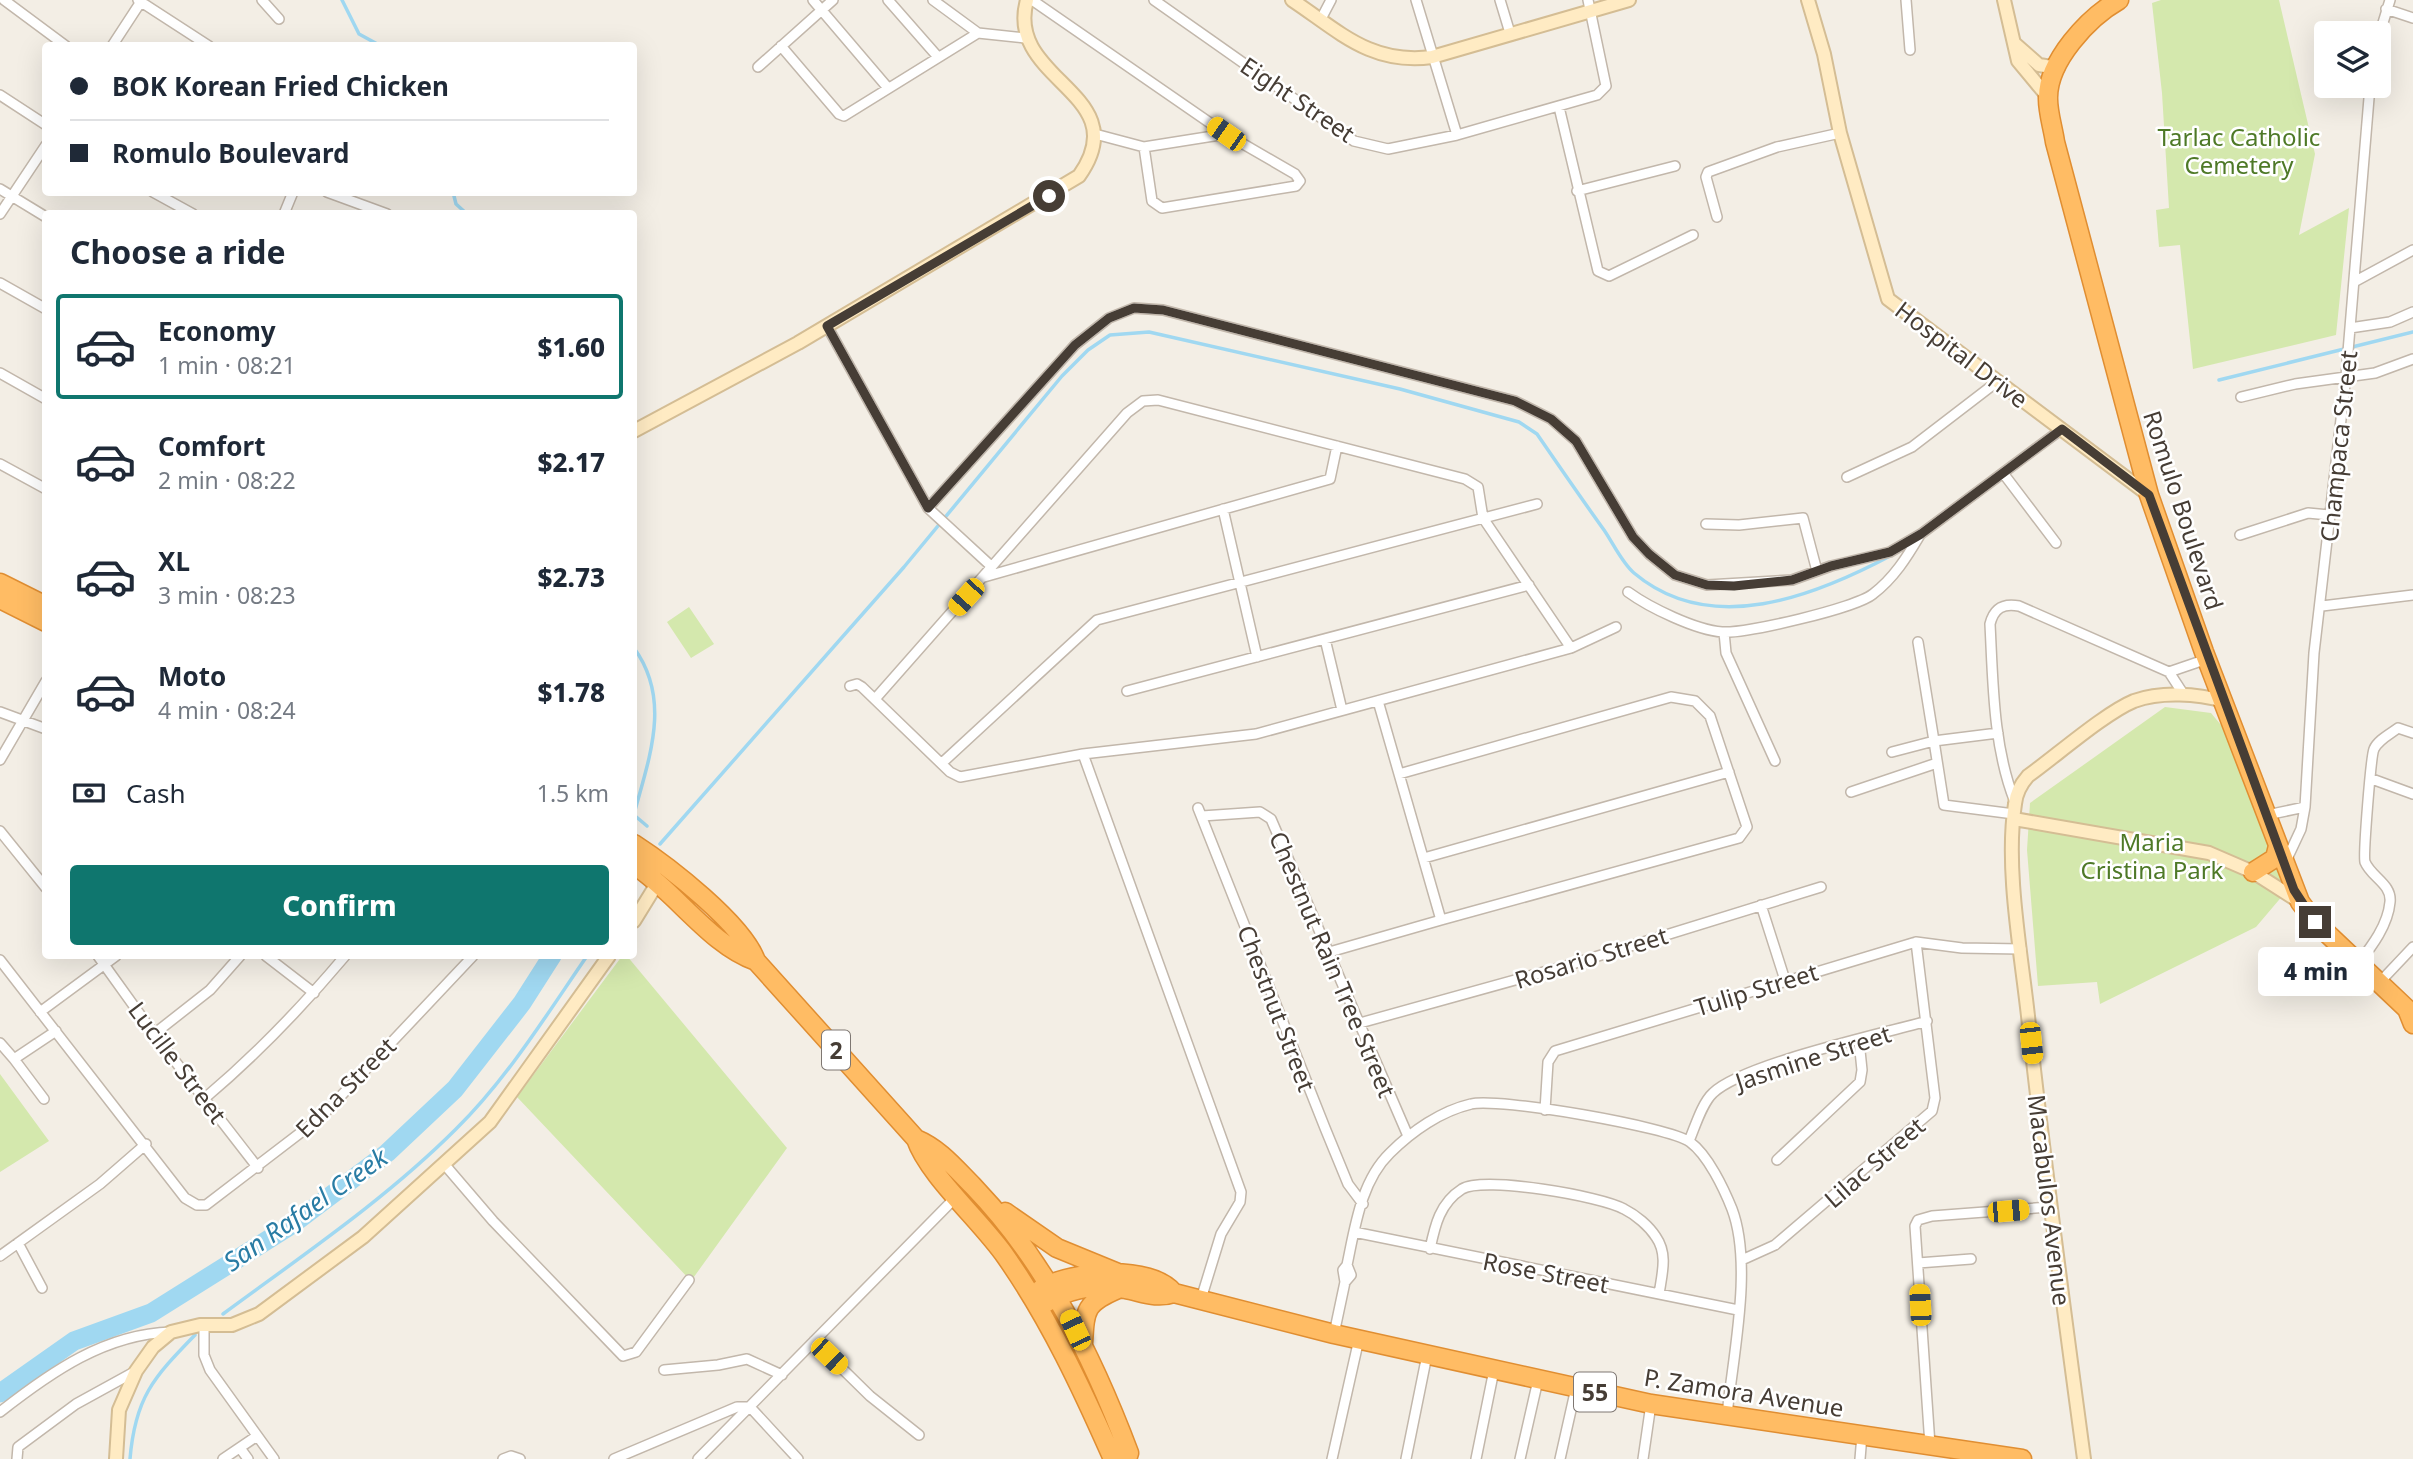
<!DOCTYPE html>
<html lang="en">
<head>
<meta charset="utf-8">
<style>
	body { margin:0; font-family:"Noto Sans",sans-serif; background:#f6f6f7; color:#1f2937; height:100vh; display:flex; flex-direction:column; font-size:26px; white-space:nowrap }
	* { box-sizing:border-box; margin:0 }
	p { font-size:23px; color:#747a83 }
	.icon { flex:none; width:38px; height:38px; fill:none; stroke:currentColor; stroke-width:2; stroke-linecap:round; stroke-linejoin:round }
	.map { position:relative; flex:1; overflow:hidden }
	.sheet { position:absolute; left:42px; top:210px; width:595px; height:749px; display:flex; flex-direction:column; background:#fff; border-radius:7px; box-shadow:0 7px 28px #0002 }
	.sheet>* { flex:none }
	.guide { position:absolute; left:42px; top:42px; width:595px; height:154px; border-radius:7px; box-shadow:0 7px 28px #0002; display:grid; align-content:center; height:154px; padding:0 28px; background:#fff }
	.fabs { position:absolute; left:2314px; top:21px; display:grid; gap:14px }
	.fabs a { display:grid; place-items:center; width:77px; height:77px; border-radius:7px; background:#fff; box-shadow:0 7px 28px #0002; font-size:35px }
	.end { position:absolute; width:32px; height:32px; margin:-16px; border:9px solid #463d35; background:#fff; box-shadow:0 0 0 4px #fff }
	.from { border-radius:50% }
	.bubble { position:absolute; height:49px; border-radius:7px; background:#fff; box-shadow:0 7px 28px #0002; font-size:23px; font-weight:800; line-height:49px; text-align:center }
	.car { position:absolute; width:21px; height:42px; margin:-21px -10px; border-radius:9px; box-shadow:0 0 5px 2px #0007; background:linear-gradient(#f5c518 24%,#345 0 40%,#f5c518 0 76%,#345 0 86%,#f5c518 0) }
	.guide b { display:flex; align-items:center; gap:24px; height:66px; font-size:26px }
	.guide b+b { border-top:2px solid #e0e1e3 }
	.guide i { width:18px; height:18px; background:#1f2937 }
	ul { padding:0; list-style:none }
	li { display:flex; align-items:center; gap:21px; height:105px; margin:0 14px 10px; padding:0 14px; border:4px solid transparent; border-radius:7px }
	li div { flex:1 }
	li b { display:block; font-size:26px }
	li em { font-style:normal; font-weight:800 }
	li.selected { border-color:#0f766e }
	li>.icon { width:63px; height:63px; stroke-width:1.5 }
	h2 { padding:0 28px; font-size:32px; line-height:84px }
	.pay { display:flex; align-items:center; gap:18px; height:77px; padding:0 28px; font-size:26px }
	.pay p { margin-inline-start:auto }
	.action { display:flex; gap:14px; margin-top:auto; padding:14px 28px }
	.action a { flex:1; height:80px; border-radius:7px; background:#0f766e; color:#fff; font-size:28px; font-weight:800; line-height:80px; text-align:center }
	.map>svg:first-child { display:block }
	.green { fill:#d4e8ad }
	.lines { fill:none; stroke-linecap:round; stroke-linejoin:round }
	.stream { stroke:#a0d8f1; stroke-width:3.5 }
	.river { stroke:#a0d8f1; stroke-width:19 }
	.street-casing { stroke:#c2b7ab; stroke-width:12 }
	.secondary-casing { stroke:#d4bd94; stroke-width:16 }
	.highway-casing { stroke:#e08e32; stroke-width:21 }
	.street { stroke:#fff; stroke-width:9 }
	.secondary { stroke:#ffebc3; stroke-width:12 }
	.highway { stroke:#ffbc64; stroke-width:18 }
	.route { stroke:#463d35; stroke-width:9 }
	.labels { text-anchor:middle; dominant-baseline:central; stroke-width:5; stroke-linejoin:round; paint-order:stroke }
	.shield { fill:#fff; stroke:#7e7772; stroke-width:2 }
	.shield-label { font-size:23px; font-weight:bold; fill:#463d35 }
	.street-label { font-size:24px; fill:#463d35; stroke:#fff }
	.park-label { font-size:24px; fill:#4e7927; stroke:#fff }
	.water-label { font-size:26px; font-style:italic; fill:#297ca4; stroke:#fff }
</style>
</head>
<body>
<div class="map">
<svg width="2413" height="1459" viewBox="0 0 2413 1459">
	<rect width="100%" height="100%" fill="#f3eee5"/>
	<path class="green" d="M 2161,0 L 2279,0 L 2315,154 L 2299,235 L 2349,208 L 2336,335 L 2193,369 L 2180,245 L 2159,247 L 2156,210 L 2169,208 L 2162,93 L 2152,3 Z
		M 689,607 L 714,644 L 691,658 L 667,622 Z
		M 2165,707 L 2211,713 L 2231,737 L 2289,888 L 2256,927 L 2100,1004 L 2097,982 L 2038,986 L 2027,850 L 2030,803 Z
		M 622,956 L 627,956 L 787,1148 L 691,1281 L 517,1097 Z
		M 0,1074 L 49,1141 L 0,1172 Z"/>
	<g class="lines">
		<path class="stream" d="M 342,0 L 359,34 L 381,46
			M 453,192 L 456,204 L 467,214
			M 2219,380 L 2413,332
			M 634,648 C 672,700 649,758 634,814
			M 634,815 L 647,826
			M 660,844 L 904,567 L 1062,376 L 1088,350 L 1110,335 L 1149,332 L 1400,389 L 1519,422 L 1537,434 C 1559,466 1581,498 1604,530 C 1613,543 1622,563 1634,573 C 1711,638 1815,596 1892,555
			M 634,888 L 635,886
			M 223,1314 C 303,1255 386,1199 456,1129 C 507,1079 547,1014 587,956
			M 130,1459 C 135,1398 153,1378 195,1335"/>
		<path class="river" d="M 0,1393 L 74,1341 L 151,1313 L 293,1224 L 387,1153 L 455,1089 L 522,1003 L 552,956"/>
		<g class="street-casing">
			<path id="street" d="M 4,0 L 66,46
				M 138,0 L 209,46
				M 262,0 L 279,19
				M 813,0 L 888,88
				M 888,0 L 938,57
				M 933,0 L 978,33
				M 1032,0 L 1226,134 L 1295,174 L 1300,181 L 1296,186 L 1162,208 L 1152,201 L 1144,147
				M 1154,0 L 1354,141 L 1388,149 L 1457,135 L 1597,95 L 1606,86 L 1588,0
				M 1416,0 L 1457,135
				M 1500,0 L 1510,33
				M 1906,0 L 1910,50
				M 2386,9 L 2413,18
				M 1321,19 L 1331,0
				M 2378,39 L 2390,0
				M 112,46 L 142,0
				M 781,46 L 839,114 L 844,116 L 978,33 L 1025,38
				M 758,67 L 833,0
				M 0,95 L 46,125
				M 1559,107 L 1598,271 L 1609,276 L 1693,235
				M 1095,134 L 1144,147 L 1226,134
				M 0,189 L 46,217
				M 1577,191 L 1675,166
				M 153,192 L 193,214
				M 327,192 L 387,214
				M 0,214 L 46,145
				M 284,214 L 293,192
				M 1717,217 L 1706,177 L 1708,172 L 1777,147 L 1840,133
				M 2354,282 L 2413,250
				M 0,283 L 46,309
				M 827,326 L 928,508 L 991,566
				M 2350,328 L 2390,322 L 2413,312
				M 0,373 L 46,399
				M 2241,397 L 2295,384 L 2375,373 L 2413,359
				M 0,464 L 46,489
				M 2003,473 L 2056,543
				M 1847,477 L 1912,447 L 1998,381
				M 928,508 L 1075,345 L 1109,318 L 1134,308 L 1163,310 L 1515,401 L 1551,419 L 1576,441 L 1633,537 L 1649,554 L 1675,575 L 1707,585 L 1792,580 L 1831,566 L 1890,552 L 1921,534 L 2062,429
				M 1223,509 L 1257,657
				M 1706,524 L 1739,525 L 1803,518 L 1817,571
				M 2240,535 L 2308,513 L 2329,515
				M 984,577 L 1330,479 L 1337,446
				M 1628,592 C 1650,608 1696,630 1722,632 C 1745,634 1856,608 1873,594 C 1894,578 1907,557 1920,535
				M 2322,606 L 2413,595
				M 1724,632 L 1726,653 L 1775,761
				M 1325,639 L 1342,710
				M 1918,642 L 1934,741 L 1998,733
				M 1571,648 L 1616,627
				M 2169,672 L 2184,695
				M 850,686 L 857,684 L 862,687 L 950,772 L 960,777 L 1083,754 L 1241,1192 L 1240,1202 L 1221,1234 L 1201,1299
				M 1127,691 L 1529,585
				M 875,699 L 1127,413 L 1143,401 L 1158,400 L 1465,479 L 1478,487 L 1483,518 L 1571,648 L 1256,734 L 1083,754
				M 0,712 L 46,729
				M 1892,752 L 1934,741 L 1944,805 L 2014,814
				M 0,760 L 46,681
				M 942,763 L 1097,620 L 1537,504
				M 1399,774 L 1671,697 L 1695,701 L 1710,716 L 1747,827 L 1739,838 L 1441,920
				M 2372,779 L 2413,794
				M 1851,792 L 1937,763
				M 2015,802 C 1993,747 1993,682 1990,624 C 1994,608 2003,603 2019,606 L 2169,672 L 2207,659
				M 1198,808 L 1325,1128 L 1348,1184 L 1363,1204
				M 2267,815 L 2305,807
				M 1202,816 L 1260,812 L 1271,819 L 1408,1136
				M 0,831 L 46,888
				M 1424,858 L 1729,772
				M 2286,861 L 2301,829 L 2305,807 L 2314,653 L 2346,376 L 2370,86
				M 1761,905 L 1785,980
				M 1326,953 L 1441,920 L 1378,701
				M 98,956 L 154,1034 L 258,1168
				M 266,956 L 314,993
				M 0,960 L 185,1198 L 197,1205 L 206,1205 L 321,1117 L 473,956
				M 2358,964 C 2372,946 2388,925 2390,902 C 2392,884 2371,877 2365,862 C 2363,855 2371,755 2374,749 C 2378,740 2390,734 2398,728 L 2413,733
				M 2379,983 L 2413,947
				M 40,1012 L 116,956
				M 1360,1023 L 1569,965 L 1821,887
				M 154,1034 L 210,990 L 240,956
				M 0,1043 L 14,1059
				M 205,1098 C 256,1055 302,1007 345,956
				M 44,1099 L 14,1059 L 56,1031
				M 1545,1110 L 1548,1062 L 1555,1051 L 1916,942 L 1962,948 L 2021,949
				M 1689,1141 C 1695,1127 1702,1103 1713,1093 C 1743,1064 1882,1034 1927,1021
				M 1777,1160 L 1860,1082 L 1862,1070 L 1859,1041
				M 445,1165 L 493,1221 L 623,1356 L 636,1352 L 689,1280
				M 1354,1232 L 1738,1310
				M 18,1243 L 42,1288
				M 1430,1249 C 1435,1225 1440,1203 1462,1189 C 1484,1176 1601,1196 1624,1209 C 1636,1215 1649,1226 1656,1237 C 1668,1254 1662,1274 1659,1294
				M 0,1256 L 100,1184 L 146,1144
				M 1744,1259 L 1775,1245 L 1932,1111 L 1935,1098 L 1916,942
				M 1918,1263 L 1971,1259
				M 1345,1282 L 1351,1275 L 1347,1265
				M 204,1325 L 204,1355 L 210,1370 L 274,1459
				M 1334,1334 L 1345,1282 L 1343,1270 L 1347,1265 C 1355,1227 1361,1181 1390,1153 C 1412,1131 1441,1111 1471,1104 C 1497,1097 1670,1127 1690,1142 C 1708,1155 1724,1189 1732,1209 C 1753,1265 1733,1355 1727,1415
				M 814,1341 L 870,1396 L 919,1435
				M 664,1370 L 718,1365 L 747,1359 L 782,1375
				M 0,1412 C 51,1372 105,1334 171,1332
				M 1930,1445 L 1915,1226 L 1918,1220 L 1932,1216 L 2049,1207
				M 240,1448 L 248,1459
				M 17,1459 L 18,1447 L 76,1404 L 136,1371
				M 223,1459 L 257,1436
				M 503,1459 L 511,1456 L 520,1459
				M 614,1459 L 737,1407 L 750,1407 L 798,1459
				M 698,1459 L 956,1197
				M 1332,1459 L 1359,1339
				M 1406,1459 L 1427,1355
				M 1476,1459 L 1494,1370
				M 1520,1459 L 1538,1380
				M 1560,1459 L 1576,1388
				M 1643,1459 L 1651,1404
				M 1860,1459 L 1862,1435"/>
		</g>
		<g class="secondary-casing">
			<path id="secondary" d="M 1292,0 C 1340,32 1371,65 1432,57 L 1629,0
				M 1808,0 L 1824,54 L 1840,133 L 1888,299 L 2149,495
				M 2004,0 L 2018,61 L 2048,97
				M 2014,43 L 2039,65 L 2058,68
				M 634,431 L 798,343 L 1079,176 C 1138,93 1004,81 1027,0
				M 2014,819 L 2209,853 L 2253,872 L 2300,902
				M 634,921 L 658,882
				M 116,1459 L 119,1410 L 136,1371 L 153,1347 L 171,1332 L 200,1325 L 232,1325 L 259,1314 L 363,1237 L 490,1122 L 609,956
				M 2084,1459 C 2064,1311 2044,1164 2028,1016 C 2021,952 2005,867 2015,804 C 2016,793 2021,784 2028,776 C 2056,756 2105,713 2134,701 C 2162,691 2197,694 2225,701"/>
		</g>
		<g class="highway-casing">
			<path id="highway" d="M 2119,0 C 2089,17 2047,61 2048,99 C 2048,113 2053,128 2055,142 L 2149,495 L 2204,652 L 2300,902 L 2315,922 L 2407,1009 L 2413,1024
				M 0,583 L 46,606
				M 0,599 L 46,622
				M 634,844 C 668,866 743,924 756,961 L 916,1139 C 928,1175 982,1222 1006,1257 C 1050,1320 1082,1389 1113,1459
				M 634,865 C 676,892 710,945 756,961
				M 2253,872 L 2275,858 L 2278,846
				M 916,1139 C 940,1149 955,1168 973,1186 C 1046,1262 1092,1355 1129,1453 L 1127,1459
				M 1005,1212 L 1057,1248 L 1118,1273
				M 1042,1288 C 1072,1271 1151,1264 1174,1293
				M 1039,1307 C 1065,1290 1093,1282 1125,1289 C 1142,1292 1156,1299 1174,1293 L 1334,1334 L 1651,1404 L 2022,1459
				M 1083,1344 C 1085,1309 1085,1303 1118,1289"/>
		</g>
		<use href="#street" class="street"/>
		<use href="#secondary" class="secondary"/>
		<use href="#highway" class="highway"/>
	</g>
	<g class="lines">
		<path class="route" d="M 1049,196 L 827,326 L 928,508 L 1075,345 L 1109,318 L 1134,308 L 1163,310 L 1515,401 L 1551,419 L 1576,441 L 1633,537 L 1649,554 L 1675,575 L 1707,585 L 1734,586 L 1792,580 L 1831,566 L 1890,552 L 1921,534 L 2062,429 L 2149,495 L 2294,890 L 2315,922"/>
	</g>
	<g class="labels">
		<g class="shield">
			<rect x="822" y="1030.5" width="28" height="39" rx="5"/>
			<rect x="1574" y="1372.5" width="42" height="39" rx="5"/>
		</g>
		<g class="shield-label">
			<text x="836" y="1050">2</text>
			<text x="1595" y="1392">55</text>
		</g>
		<g class="street-label">
			<text transform="translate(1298 99) rotate(34)">Eight Street</text>
			<text transform="translate(1962 354) rotate(37)">Hospital Drive</text>
			<text transform="translate(2338 446) rotate(-84)">Champaca Street</text>
			<text transform="translate(2184 510) rotate(72)">Romulo Boulevard</text>
			<text transform="translate(1591 957) rotate(-17)">Rosario Street</text>
			<text transform="translate(1333 964) rotate(67)">Chestnut Rain Tree Street</text>
			<text transform="translate(1756 989) rotate(-17)">Tulip Street</text>
			<text transform="translate(1277 1008) rotate(69)">Chestnut Street</text>
			<text transform="translate(1813 1057) rotate(-18)">Jasmine Street</text>
			<text transform="translate(178 1062) rotate(53)">Lucille Street</text>
			<text transform="translate(345 1087) rotate(-45)">Edna Street</text>
			<text transform="translate(1874 1162) rotate(-41)">Lilac Street</text>
			<text transform="translate(2050 1200) rotate(83)">Macabulos Avenue</text>
			<text transform="translate(1546 1272) rotate(11)">Rose Street</text>
			<text transform="translate(1744 1392) rotate(9)">P. Zamora Avenue</text>
		</g>
		<g class="park-label">
			<text x="2239" y="136">Tarlac Catholic<tspan x="2239" dy="28">Cemetery</tspan></text>
			<text x="2152" y="841">Maria<tspan x="2152" dy="28">Cristina Park</tspan></text>
		</g>
		<g class="water-label">
			<text transform="translate(305 1209) rotate(-35)">San Rafael Creek</text>
		</g>
	</g>
</svg>
<div class="fabs">
<a><svg class="icon" aria-label="layers" viewBox="0 0 24 24"><path d="M12 4l9 5-9 5-9-5zM3 14l9 5 9-5"/></svg></a>
</div>
<i class="end from" style="left:1049px;top:196px"></i>
<i class="end" style="left:2315px;top:922px"></i>
<div class="bubble" style="left:2258px;top:947px;width:116px">4 min</div>
<i class="car" style="left:1226px;top:134px;rotate:305deg"></i>
<i class="car" style="left:966px;top:597px;rotate:222deg"></i>
<i class="car" style="left:2031px;top:1043px;rotate:174deg"></i>
<i class="car" style="left:2008px;top:1211px;rotate:85deg"></i>
<i class="car" style="left:1920px;top:1305px;rotate:357deg"></i>
<i class="car" style="left:1075px;top:1330px;rotate:335deg"></i>
<i class="car" style="left:829px;top:1356px;rotate:134deg"></i>
<div class="guide">
<b><i class="from"></i>BOK Korean Fried Chicken</b>
<b><i></i>Romulo Boulevard</b>
</div>
<section class="sheet">
<h2>Choose a ride</h2>
<ul>
<li class="selected"><svg class="icon" aria-label="car" viewBox="0 0 24 24"><path d="M5 17H2v-5l4-1 3-4h7l3 4 3 1v5h-3M9 17h6M6 11h13"/><circle cx="7" cy="17" r="2"/><circle cx="17" cy="17" r="2"/></svg><div><b>Economy</b><p>1 min · 08:21</p></div><em>$1.60</em></li>
<li><svg class="icon" aria-label="car" viewBox="0 0 24 24"><path d="M5 17H2v-5l4-1 3-4h7l3 4 3 1v5h-3M9 17h6M6 11h13"/><circle cx="7" cy="17" r="2"/><circle cx="17" cy="17" r="2"/></svg><div><b>Comfort</b><p>2 min · 08:22</p></div><em>$2.17</em></li>
<li><svg class="icon" aria-label="car" viewBox="0 0 24 24"><path d="M5 17H2v-5l4-1 3-4h7l3 4 3 1v5h-3M9 17h6M6 11h13"/><circle cx="7" cy="17" r="2"/><circle cx="17" cy="17" r="2"/></svg><div><b>XL</b><p>3 min · 08:23</p></div><em>$2.73</em></li>
<li><svg class="icon" aria-label="car" viewBox="0 0 24 24"><path d="M5 17H2v-5l4-1 3-4h7l3 4 3 1v5h-3M9 17h6M6 11h13"/><circle cx="7" cy="17" r="2"/><circle cx="17" cy="17" r="2"/></svg><div><b>Moto</b><p>4 min · 08:24</p></div><em>$1.78</em></li>
</ul>
<div class="pay"><svg class="icon" aria-label="cash" viewBox="0 0 24 24"><path d="M3 7h18v10H3z"/><circle cx="12" cy="12" r="2"/></svg>Cash<p>1.5 km</p></div>
<div class="action"><a>Confirm</a></div>
</section>
</div>
</body>
</html>
